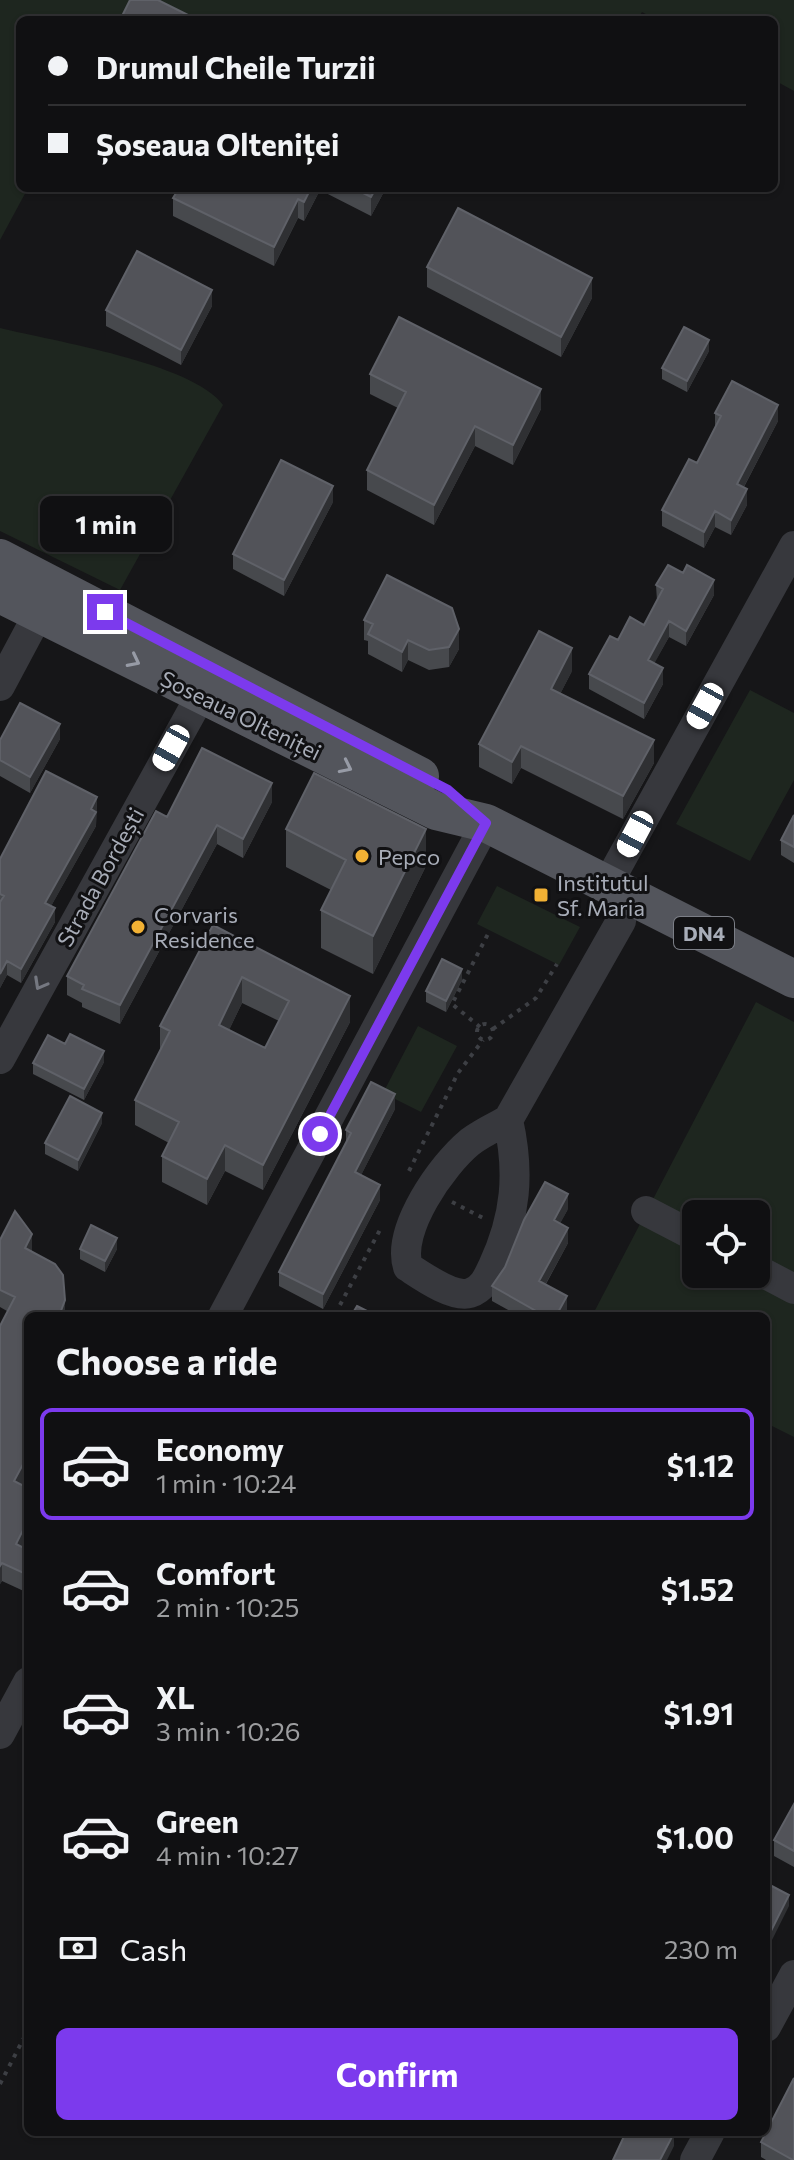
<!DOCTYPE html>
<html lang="en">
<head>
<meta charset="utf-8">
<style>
	body { margin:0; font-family:Commissioner,sans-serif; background:#1e1e20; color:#f1f3f6; height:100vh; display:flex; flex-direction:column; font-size:30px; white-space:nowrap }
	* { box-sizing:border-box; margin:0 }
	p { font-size:26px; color:#9c9d9f }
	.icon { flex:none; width:44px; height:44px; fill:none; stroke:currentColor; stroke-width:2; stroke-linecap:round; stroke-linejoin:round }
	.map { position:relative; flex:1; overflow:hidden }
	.details { position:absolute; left:24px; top:1312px; width:746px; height:824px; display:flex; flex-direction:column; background:#101012; border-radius:12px; box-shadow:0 2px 6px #0004,0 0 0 2px #303032 }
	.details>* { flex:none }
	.banner { position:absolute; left:16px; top:16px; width:762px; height:176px; border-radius:12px; box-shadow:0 2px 6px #0004,0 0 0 2px #303032; display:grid; align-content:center; height:176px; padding:0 32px; background:#101012 }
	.fabs { position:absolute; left:682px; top:1200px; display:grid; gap:16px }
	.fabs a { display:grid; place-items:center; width:88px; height:88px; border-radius:12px; background:#101012; box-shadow:0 2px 6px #0004,0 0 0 2px #303032; font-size:40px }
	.end { position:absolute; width:36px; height:36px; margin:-18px; border:10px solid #7c3aed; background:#fff; box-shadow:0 0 0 4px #fff }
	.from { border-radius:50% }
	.bubble { position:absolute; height:56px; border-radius:12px; background:#101012; box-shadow:0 2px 6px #0004,0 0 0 2px #303032; font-size:26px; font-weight:700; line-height:56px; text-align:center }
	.car { position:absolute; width:24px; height:48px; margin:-24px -12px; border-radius:10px; box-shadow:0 0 6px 2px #0007; background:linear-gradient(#fff 24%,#345 0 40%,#fff 0 76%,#345 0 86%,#fff 0) }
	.banner b { display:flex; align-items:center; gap:28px; height:76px; font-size:30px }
	.banner b+b { border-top:2px solid #303032 }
	.banner i { width:20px; height:20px; background:#f1f3f6 }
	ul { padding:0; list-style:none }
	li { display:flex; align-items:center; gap:24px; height:112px; margin:0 16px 12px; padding:0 16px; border:4px solid transparent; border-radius:12px }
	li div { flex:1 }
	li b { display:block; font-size:30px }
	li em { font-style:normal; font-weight:700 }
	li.active { border-color:#7c3aed }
	li>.icon { width:72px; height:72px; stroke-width:1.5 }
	h2 { padding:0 32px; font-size:36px; line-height:96px }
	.pay { display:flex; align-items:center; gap:20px; height:88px; padding:0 32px; font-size:30px }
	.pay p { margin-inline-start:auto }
	.cta { display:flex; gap:16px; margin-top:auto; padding:16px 32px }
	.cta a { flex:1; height:92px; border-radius:12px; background:#7c3aed; color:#fff; font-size:32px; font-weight:700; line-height:92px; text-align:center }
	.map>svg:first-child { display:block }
	.green { fill:#1e261f; fill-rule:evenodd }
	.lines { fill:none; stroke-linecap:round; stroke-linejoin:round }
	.path { stroke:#3d3f44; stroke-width:4; stroke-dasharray:4 6; stroke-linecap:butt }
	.minor { stroke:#37383d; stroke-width:30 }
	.major { stroke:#53555c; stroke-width:38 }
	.wall { fill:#47494d; fill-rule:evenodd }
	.shaded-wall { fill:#2f3033 }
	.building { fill:#525359; stroke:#5f6168; stroke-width:2; fill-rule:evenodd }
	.oneway { stroke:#979ba6 }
	.oneway2 { stroke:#757881 }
	.route { stroke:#7c3aed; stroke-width:10 }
	.poi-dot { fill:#f2b134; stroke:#111113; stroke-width:3 }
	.labels { text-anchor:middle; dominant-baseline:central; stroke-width:6; stroke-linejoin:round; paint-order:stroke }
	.shield { fill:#111113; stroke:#7b7e86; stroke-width:2 }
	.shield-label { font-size:20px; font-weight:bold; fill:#a8adb8 }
	.street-label { font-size:22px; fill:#a8adb8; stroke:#111113 }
	.poi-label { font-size:22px; fill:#a8adb8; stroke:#111113; text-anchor:start }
</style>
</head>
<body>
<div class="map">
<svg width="794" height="2160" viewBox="0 0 794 2160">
	<rect width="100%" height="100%" fill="#161618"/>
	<path class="green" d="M 0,0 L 130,0 L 119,20 L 20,20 L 20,188 L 28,188 L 0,240 Z
		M 131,0 L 794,0 L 794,91 L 774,80 L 774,20 L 657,20 L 642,12 L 637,20 L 170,20 Z
		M 0,328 C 52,341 193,363 223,405 L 120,590 L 0,531 Z
		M 750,690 L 794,713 L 794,780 L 750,861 L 676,824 Z
		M 497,886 L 580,927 L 559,965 L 477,924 Z
		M 756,1002 L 794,1022 L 794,1437 L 766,1423 L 766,1316 L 592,1316 ZM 696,1214 L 756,1214 L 756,1274 L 696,1274 Z
		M 418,1026 L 457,1046 L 421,1112 L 383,1093 Z"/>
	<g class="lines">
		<path class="path" d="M477 1032a8 8 0 1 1 16 0a8 8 0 1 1-16 0Z
			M 480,1027 L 452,1004 L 490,930
			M 493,1029 L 536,998 L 557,964
			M 409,1171 L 458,1073 L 483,1040
			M 452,1202 L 483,1218
			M 340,1305 L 382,1226
			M 0,2084 L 28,2030"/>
		<path class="minor" d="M 0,686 L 48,596
			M 607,885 L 794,546
			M 0,1059 L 201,695
			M 508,1120 C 520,1173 516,1217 493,1266 C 488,1277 483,1289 470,1293 C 453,1298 422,1276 408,1267 C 396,1230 442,1165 470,1142 C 482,1133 495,1127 508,1120 L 621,921
			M 646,1211 L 696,1237
			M 756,1269 L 794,1289
			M 223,1316 L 486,823
			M 0,1734 L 28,1682
			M 766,2027 L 794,1975
			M 695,2160 L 710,2132"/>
		<path class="major" d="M 0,558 L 420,776
			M 0,594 L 436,811 L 486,823 L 794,979"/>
	</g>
	<path class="wall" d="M 179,188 L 386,188 L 371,216 L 320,190 L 304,221 L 298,218 L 274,266 L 173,216 L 173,198 Z
		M 427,267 L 592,298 L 561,357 L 427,287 Z
		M 212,306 L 181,365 L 106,326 L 106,310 Z
		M 709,351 L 687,392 L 662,379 L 662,368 Z
		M 370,374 L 541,409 L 513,465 L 475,446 L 434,525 L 367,490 L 367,470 L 398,408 L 370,394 Z
		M 715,413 L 778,421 L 744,487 L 747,505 L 731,535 L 715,527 L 704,548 L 662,526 L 662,510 L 697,463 L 715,427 Z
		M 333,502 L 284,596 L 233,569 L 233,554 Z
		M 656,585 L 714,595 L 686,646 L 669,637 L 654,663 L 663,684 L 644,719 L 589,689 L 589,674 L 618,640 L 644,625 L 657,601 Z
		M 364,620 L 459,649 L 449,667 L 429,670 L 408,660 L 402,672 L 368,654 L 368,641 L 364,640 Z
		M 572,671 L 560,694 L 654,763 L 623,819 L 521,768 L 512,784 L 479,767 L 479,744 Z
		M 60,739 L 30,793 L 0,776 L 0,740 Z
		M 97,797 L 96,826 L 51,906 L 55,922 L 21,983 L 7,975 L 0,988 L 0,859 Z
		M 272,802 L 243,858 L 217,844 L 120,1024 L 82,1007 L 82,1003 L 67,995 L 67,976 L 167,817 Z
		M 794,815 L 794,863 L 781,855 L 781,840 Z
		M 286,829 L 426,866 L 373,974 L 321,948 L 321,910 L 331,890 L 286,867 Z
		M 213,925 L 350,1022 L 263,1190 L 225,1171 L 207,1205 L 162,1182 L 162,1156 L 169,1143 L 135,1125 L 135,1100 L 160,1051 L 160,1026 ZM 242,1003 L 279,1021 L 265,1048 L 229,1030 Z
		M 462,980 L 446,1012 L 426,1002 L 426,991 Z
		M 104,1062 L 84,1100 L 33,1074 L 33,1063 Z
		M 395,1109 L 361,1175 L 380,1200 L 323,1309 L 279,1286 L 279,1272 L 346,1143 L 346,1130 Z
		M 102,1123 L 78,1171 L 45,1154 L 45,1143 Z
		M 568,1209 L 560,1223 L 568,1243 L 546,1284 L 567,1311 L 564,1316 L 519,1316 L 492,1301 L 492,1286 Z
		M 0,1240 L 32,1252 L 65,1316 L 28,1316 L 22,1485 L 28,1488 L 28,1538 L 23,1547 L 28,1550 L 28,1593 L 2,1581 L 0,1584 L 7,1311 L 0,1307 Z
		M 80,1249 L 117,1249 L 105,1272 L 80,1259 Z
		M 794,1804 L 794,1867 L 774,1856 L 774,1840 Z
		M 761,2142 L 794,2160 L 766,2160 L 761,2157 Z"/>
	<path class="shaded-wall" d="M 311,188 L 320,188 L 320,190 L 304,221 L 304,202 Z
		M 376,188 L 386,188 L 371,216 L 371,197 Z
		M 298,199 L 298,218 L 274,266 L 274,247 Z
		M 592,278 L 592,298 L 561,357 L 561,337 Z
		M 212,290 L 212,306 L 181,365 L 181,350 Z
		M 709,340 L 709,351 L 687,392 L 687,381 Z
		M 541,389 L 541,409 L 513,465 L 513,445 Z
		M 778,405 L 778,421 L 737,500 L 737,484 Z
		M 475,426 L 475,446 L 434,525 L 434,505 Z
		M 333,486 L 333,502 L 284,596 L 284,580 Z
		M 747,489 L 747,505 L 731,535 L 731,520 Z
		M 715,511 L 715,527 L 704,548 L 704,532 Z
		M 714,580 L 714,595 L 686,646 L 686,631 Z
		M 669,621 L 669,637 L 648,675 L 648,660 Z
		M 459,629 L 459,649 L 449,667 L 449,647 Z
		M 408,640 L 408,660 L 402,672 L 402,652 Z
		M 572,648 L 572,671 L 551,712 L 551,689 Z
		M 663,668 L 663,684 L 644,719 L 644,703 Z
		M 60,724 L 60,739 L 30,793 L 30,777 Z
		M 654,740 L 654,763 L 623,819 L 623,796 Z
		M 521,746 L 521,768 L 512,784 L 512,762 Z
		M 272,783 L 272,802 L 243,858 L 243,839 Z
		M 97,797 L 96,826 L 45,917 L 45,903 Z
		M 217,825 L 217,844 L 120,1024 L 120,1005 Z
		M 426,829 L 426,866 L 373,974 L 373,936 Z
		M 55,908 L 55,922 L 21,983 L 21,969 Z
		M 7,961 L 7,975 L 0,988 L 0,974 Z
		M 462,969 L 462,980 L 446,1012 L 446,1001 Z
		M 242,977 L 242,1003 L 219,1051 L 219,1025 Z
		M 350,996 L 350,1022 L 263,1190 L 263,1165 Z
		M 104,1051 L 104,1062 L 84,1100 L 84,1089 Z
		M 395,1094 L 395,1109 L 355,1187 L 355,1172 Z
		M 102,1113 L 102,1123 L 78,1171 L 78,1160 Z
		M 225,1145 L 225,1171 L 207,1205 L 207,1179 Z
		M 380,1185 L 380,1200 L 323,1309 L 323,1294 Z
		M 568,1194 L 568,1209 L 554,1235 L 554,1220 Z
		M 568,1228 L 568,1243 L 539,1296 L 539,1281 Z
		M 32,1234 L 32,1252 L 25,1248 Z
		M 117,1238 L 117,1249 L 105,1272 L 105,1261 Z
		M 567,1296 L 567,1311 L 564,1316 L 556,1316 Z
		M 65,1300 L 65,1316 L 59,1316 Z
		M 28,1455 L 28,1473 L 14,1499 L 14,1481 Z
		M 28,1520 L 28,1538 L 16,1562 L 16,1544 Z
		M 2,1563 L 2,1581 L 0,1584 L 0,1566 Z
		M 789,1895 L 789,1906 L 768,1948 L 768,1937 Z
		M 674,2133 L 674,2146 L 667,2160 L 660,2160 Z"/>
	<path class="building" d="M 130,0 L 158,0 L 198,20 L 120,20 Z
		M 179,188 L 311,188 L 304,202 L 298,199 L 274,247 L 173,198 Z
		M 353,188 L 376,188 L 371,197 Z
		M 458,208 L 592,278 L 561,337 L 427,267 Z
		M 137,251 L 212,290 L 181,350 L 106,310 Z
		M 399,317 L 541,389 L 513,445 L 475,426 L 434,505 L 367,470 L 406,392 L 370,374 Z
		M 684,327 L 709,340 L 687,381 L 662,368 Z
		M 732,381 L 778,405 L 737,484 L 747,489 L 731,520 L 715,511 L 704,532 L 662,510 L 689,459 L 697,463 L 721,416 L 715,413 Z
		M 281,460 L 333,486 L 284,580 L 233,554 Z
		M 668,565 L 683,573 L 687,565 L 714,580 L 686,631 L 669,621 L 648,660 L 663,668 L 644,703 L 589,674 L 610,636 L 618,640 L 630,617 L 644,625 L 663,589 L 656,585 Z
		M 387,575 L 452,608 L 459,629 L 449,647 L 429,650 L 408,640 L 402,652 L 368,634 L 373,624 L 364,620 Z
		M 539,631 L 572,648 L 551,689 L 654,740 L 623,796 L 521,746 L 512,762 L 479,744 Z
		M 20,703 L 60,724 L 30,777 L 0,760 L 0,740 Z
		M 202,748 L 272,783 L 243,839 L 217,825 L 120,1005 L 82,989 L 84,985 L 67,976 L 156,811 L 167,817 Z
		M 46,771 L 97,797 L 91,809 L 96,812 L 45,903 L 55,908 L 21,969 L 7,961 L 0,974 L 0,902 L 4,896 L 0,894 L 0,859 Z
		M 314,773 L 426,829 L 373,936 L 321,910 L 346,860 L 286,829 Z
		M 794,815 L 794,847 L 781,840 Z
		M 213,925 L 350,996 L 263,1165 L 225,1145 L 207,1179 L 162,1156 L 179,1122 L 135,1100 L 170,1031 L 160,1026 ZM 242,977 L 289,1001 L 265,1048 L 219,1025 Z
		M 442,959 L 462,969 L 446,1001 L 426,991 Z
		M 70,1034 L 104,1051 L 84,1089 L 33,1063 L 48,1035 L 65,1044 Z
		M 371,1082 L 395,1094 L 355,1172 L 380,1185 L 323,1294 L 279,1272 L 351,1133 L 346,1130 Z
		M 70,1096 L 102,1113 L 78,1160 L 45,1143 Z
		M 545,1182 L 568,1194 L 554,1220 L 568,1228 L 539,1281 L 567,1296 L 556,1316 L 545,1316 L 492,1286 L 505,1267 L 524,1220 Z
		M 15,1211 L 32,1234 L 25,1248 L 55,1264 L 63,1275 L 65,1300 L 59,1316 L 28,1316 L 28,1455 L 14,1481 L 28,1488 L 28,1520 L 16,1544 L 28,1550 L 28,1575 L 2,1563 L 0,1566 L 0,1326 L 15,1297 L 0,1290 L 0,1240 Z
		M 91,1225 L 117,1238 L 105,1261 L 80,1249 Z
		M 357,1306 L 377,1316 L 351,1316 Z
		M 794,1804 L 794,1851 L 774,1840 Z
		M 766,1883 L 789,1895 L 768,1937 L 766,1936 Z
		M 794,2078 L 794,2160 L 793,2160 L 761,2142 Z
		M 626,2132 L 672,2132 L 674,2133 L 660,2160 L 613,2160 Z"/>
	<defs><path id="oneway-chevron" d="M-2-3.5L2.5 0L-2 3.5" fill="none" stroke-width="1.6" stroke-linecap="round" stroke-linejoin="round" transform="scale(2)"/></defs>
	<g class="oneway">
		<use href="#oneway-chevron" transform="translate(134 661) rotate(27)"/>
		<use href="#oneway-chevron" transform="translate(346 767) rotate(26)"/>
	</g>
	<use class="oneway2" href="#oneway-chevron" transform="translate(40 984) rotate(119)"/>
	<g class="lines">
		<path class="route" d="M 105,612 L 448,790 L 486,823 L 320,1134"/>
	</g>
	<g class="poi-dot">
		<circle cx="362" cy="856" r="8"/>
		<rect x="533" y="887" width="16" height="16" rx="4"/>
		<circle cx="138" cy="927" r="8"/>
	</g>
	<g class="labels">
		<rect class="shield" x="674" y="917" width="60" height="32" rx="6"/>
		<g class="shield-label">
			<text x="704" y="933">DN4</text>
		</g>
		<g class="street-label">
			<text transform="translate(241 715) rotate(26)">Șoseaua Olteniței</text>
			<text transform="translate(100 877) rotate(-61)">Strada Bordești</text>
		</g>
		<g class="poi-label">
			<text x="378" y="856">Pepco</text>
			<text x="557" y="882">Institutul<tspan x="557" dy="25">Sf. Maria</tspan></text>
			<text x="154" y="914">Corvaris<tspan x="154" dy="25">Residence</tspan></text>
		</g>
	</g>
</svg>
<div class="fabs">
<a><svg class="icon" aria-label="locate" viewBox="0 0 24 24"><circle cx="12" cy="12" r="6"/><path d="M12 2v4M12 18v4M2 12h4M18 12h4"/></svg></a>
</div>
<i class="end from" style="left:320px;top:1134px"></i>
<i class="end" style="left:105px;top:612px"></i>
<div class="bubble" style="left:40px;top:496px;width:132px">1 min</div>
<i class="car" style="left:705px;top:706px;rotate:209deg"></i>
<i class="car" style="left:171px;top:748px;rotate:209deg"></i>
<i class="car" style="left:635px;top:834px;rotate:208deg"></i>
<div class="banner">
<b><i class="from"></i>Drumul Cheile Turzii</b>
<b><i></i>Șoseaua Olteniței</b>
</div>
<section class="details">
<h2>Choose a ride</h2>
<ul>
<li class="active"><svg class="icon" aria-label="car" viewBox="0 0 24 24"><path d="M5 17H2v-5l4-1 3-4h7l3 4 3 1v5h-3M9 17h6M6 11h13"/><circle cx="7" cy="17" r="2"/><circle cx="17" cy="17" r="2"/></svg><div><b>Economy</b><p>1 min · 10:24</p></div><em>$1.12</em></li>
<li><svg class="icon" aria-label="car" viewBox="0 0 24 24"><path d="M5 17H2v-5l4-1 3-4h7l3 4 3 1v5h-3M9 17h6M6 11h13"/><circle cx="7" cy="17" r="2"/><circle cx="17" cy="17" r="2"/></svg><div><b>Comfort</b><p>2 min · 10:25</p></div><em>$1.52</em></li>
<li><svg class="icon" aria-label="car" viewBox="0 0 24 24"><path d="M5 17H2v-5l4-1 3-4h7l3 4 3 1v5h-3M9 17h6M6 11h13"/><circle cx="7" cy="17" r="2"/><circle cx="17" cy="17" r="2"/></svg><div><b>XL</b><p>3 min · 10:26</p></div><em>$1.91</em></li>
<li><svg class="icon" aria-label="car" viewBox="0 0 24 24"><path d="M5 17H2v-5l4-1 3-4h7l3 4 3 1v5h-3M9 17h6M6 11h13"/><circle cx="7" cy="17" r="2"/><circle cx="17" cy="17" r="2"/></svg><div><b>Green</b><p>4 min · 10:27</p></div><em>$1.00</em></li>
</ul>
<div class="pay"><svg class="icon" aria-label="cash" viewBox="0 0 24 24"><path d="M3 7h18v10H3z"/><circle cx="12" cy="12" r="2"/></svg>Cash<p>230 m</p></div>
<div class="cta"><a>Confirm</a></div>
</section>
</div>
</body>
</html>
